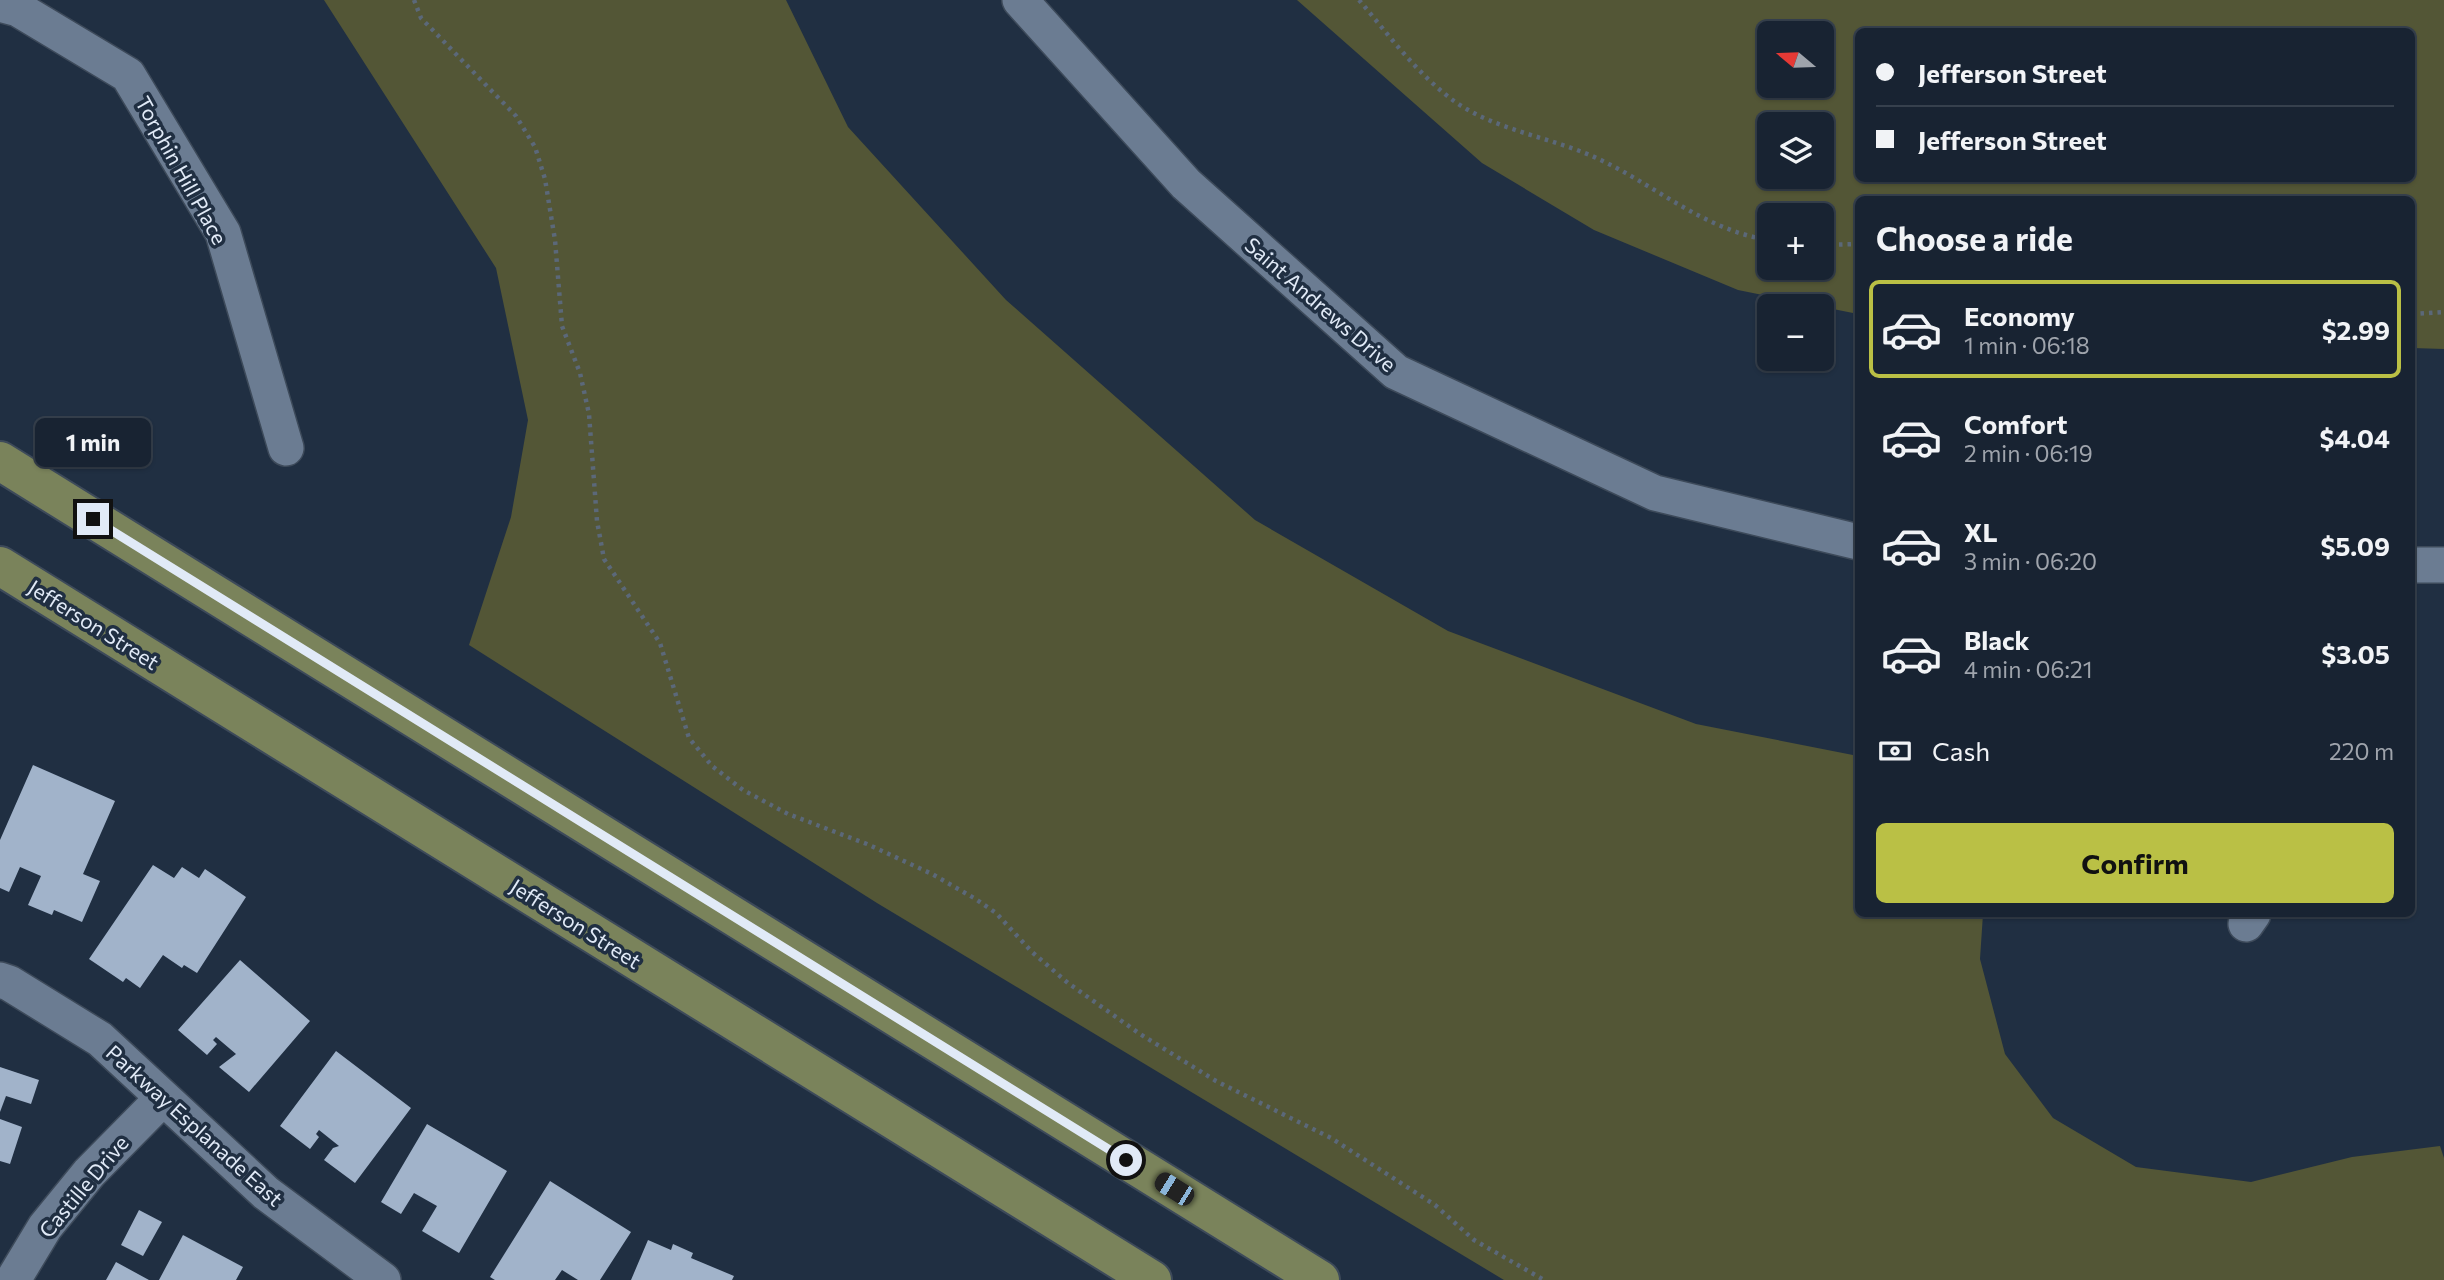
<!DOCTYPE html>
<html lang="en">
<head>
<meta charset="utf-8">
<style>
	body { margin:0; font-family:Commissioner,sans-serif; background:#212b3a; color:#f1f3f6; height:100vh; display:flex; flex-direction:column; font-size:26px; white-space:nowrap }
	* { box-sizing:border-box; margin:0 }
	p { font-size:23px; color:#9fa4ac }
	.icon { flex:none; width:38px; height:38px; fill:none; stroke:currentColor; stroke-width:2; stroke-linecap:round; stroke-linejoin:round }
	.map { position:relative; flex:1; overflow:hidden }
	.panel { position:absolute; left:1855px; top:196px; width:560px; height:721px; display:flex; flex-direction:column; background:#182332; border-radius:10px; box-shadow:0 2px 5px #0004,0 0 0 2px #36404d }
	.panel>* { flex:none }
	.guide { position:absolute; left:1855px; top:28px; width:560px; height:154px; border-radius:10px; box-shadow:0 2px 5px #0004,0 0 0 2px #36404d; display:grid; align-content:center; height:154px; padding:0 21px; background:#182332 }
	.needle { width:46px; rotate:289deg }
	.buttons { position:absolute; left:1757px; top:21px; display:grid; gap:14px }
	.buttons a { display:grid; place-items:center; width:77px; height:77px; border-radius:10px; background:#182332; box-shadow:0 2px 5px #0004,0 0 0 2px #36404d; font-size:35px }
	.end { position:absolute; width:32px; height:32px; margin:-16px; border:9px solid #e1eaf7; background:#111; box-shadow:0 0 0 4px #111 }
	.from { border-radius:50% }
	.bubble { position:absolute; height:49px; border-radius:10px; background:#182332; box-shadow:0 2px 5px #0004,0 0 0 2px #36404d; font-size:23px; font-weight:700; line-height:49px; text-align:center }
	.car { position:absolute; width:21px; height:42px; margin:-21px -10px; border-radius:9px; box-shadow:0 0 5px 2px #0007; background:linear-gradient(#222 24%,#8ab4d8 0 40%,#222 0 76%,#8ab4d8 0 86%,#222 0) }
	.guide b { display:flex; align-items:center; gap:24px; height:66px; font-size:26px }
	.guide b+b { border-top:2px solid #36404d }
	.guide i { width:18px; height:18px; background:#f1f3f6 }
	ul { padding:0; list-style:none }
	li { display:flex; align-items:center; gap:21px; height:98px; margin:0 14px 10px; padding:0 7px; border:4px solid transparent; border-radius:10px }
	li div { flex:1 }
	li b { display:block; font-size:26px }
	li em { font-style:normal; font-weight:700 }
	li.current { border-color:#bac045 }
	li>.icon { width:63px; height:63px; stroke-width:1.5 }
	h2 { padding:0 21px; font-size:32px; line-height:84px }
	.pay { display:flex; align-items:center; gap:18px; height:77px; padding:0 21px; font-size:26px }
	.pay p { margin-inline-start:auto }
	.cta { display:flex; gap:14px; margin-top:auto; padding:14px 21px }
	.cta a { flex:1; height:80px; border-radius:10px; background:#bac045; color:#111; font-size:28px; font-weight:700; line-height:80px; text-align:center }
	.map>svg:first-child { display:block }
	.green { fill:#535636; fill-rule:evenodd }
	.building { fill:#a1b3ca }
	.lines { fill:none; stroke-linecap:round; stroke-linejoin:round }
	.minor-casing { stroke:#3d4a5a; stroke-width:38 }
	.primary-casing { stroke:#3d4a5a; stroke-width:42 }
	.path { stroke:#5b6879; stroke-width:4.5; stroke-dasharray:3.5 5; stroke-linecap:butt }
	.minor { stroke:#6b7c92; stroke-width:35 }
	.primary { stroke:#7a835b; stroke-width:38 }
	.route { stroke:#e1eaf7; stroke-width:9 }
	.labels { text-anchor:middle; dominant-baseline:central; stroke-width:7; stroke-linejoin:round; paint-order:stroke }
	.street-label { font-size:21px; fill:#e1eaf7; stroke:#202f42 }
</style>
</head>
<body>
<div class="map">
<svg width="2444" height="1280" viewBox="0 0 2444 1280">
	<rect width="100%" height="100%" fill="#202f42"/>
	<path class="green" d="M 324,0 L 786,0 L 848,127 L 1006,300 L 1255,520 L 1448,631 L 1696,724 L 1858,756 L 1858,914 L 1983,914 L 1980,959 L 2005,1054 L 2053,1118 L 2136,1167 L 2251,1182 L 2352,1157 L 2440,1146 L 2444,1158 L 2444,1280 L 1504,1280 L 877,903 L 469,645 L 511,517 L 528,420 L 496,268 Z
		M 1297,0 L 2444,0 L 2444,349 L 2412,348 L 2412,200 L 1858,200 L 1858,314 L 1738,290 L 1594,230 L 1482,163 ZM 1858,32 L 2412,32 L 2412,178 L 1858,178 ZM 1769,33 L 1822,33 L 1822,86 L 1769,86 ZM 1769,124 L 1822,124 L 1822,177 L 1769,177 ZM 1769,215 L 1822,215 L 1822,268 L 1769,268 Z"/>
	<path class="building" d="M 33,765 L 115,801 L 83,874 L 100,881 L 82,922 L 54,910 L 52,915 L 28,905 L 41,876 L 20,867 L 9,892 L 0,888 L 0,840 Z
		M 153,865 L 174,878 L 182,867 L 199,878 L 205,869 L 246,897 L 197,973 L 184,965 L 182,968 L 163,955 L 140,988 L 126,978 L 123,982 L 89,959 Z
		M 240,960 L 310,1021 L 249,1092 L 219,1067 L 236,1054 L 216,1037 L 213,1040 L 217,1044 L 207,1055 L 178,1030 Z
		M 336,1051 L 411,1108 L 355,1183 L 324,1160 L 333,1148 L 339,1146 L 319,1130 L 316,1134 L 319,1137 L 310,1149 L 280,1126 Z
		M 0,1067 L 39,1080 L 31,1104 L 6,1096 L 0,1112 Z
		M 0,1119 L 22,1127 L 10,1164 L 0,1161 Z
		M 427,1124 L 507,1171 L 459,1253 L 422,1231 L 437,1206 L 414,1193 L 401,1214 L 381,1202 Z
		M 550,1181 L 631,1232 L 600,1280 L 578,1280 L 562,1270 L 555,1280 L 495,1280 L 490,1277 Z
		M 139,1210 L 162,1222 L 143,1256 L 121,1245 Z
		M 183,1235 L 243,1267 L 236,1280 L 159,1280 Z
		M 648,1240 L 671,1250 L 673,1244 L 693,1253 L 691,1258 L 734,1276 L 732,1280 L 631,1280 Z
		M 116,1262 L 149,1280 L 106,1280 Z"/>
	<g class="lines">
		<g class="minor-casing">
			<path id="minor" d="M 1020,0 L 1186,184 L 1396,372 L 1655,493 L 1858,542
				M 0,4 L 18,9 L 128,75 L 223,233 L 286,448
				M 2412,565 L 2444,565
				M 2246,924 L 2253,914
				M 0,980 L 9,983 L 100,1039 L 266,1193 L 383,1280
				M 13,1280 L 45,1227 L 89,1173 L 162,1099"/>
		</g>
		<g class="primary-casing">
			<path id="primary" d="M 0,461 L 1320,1280
				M 0,566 L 1152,1280"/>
		</g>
		<path class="path" d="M 414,0 L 421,18 L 516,116 L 535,147 L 545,179 L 555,240 L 562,326 L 580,373 L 589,414 L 597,521 L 604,559 L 660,643 L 689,738 L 712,766 L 743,790 L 788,814 L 867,844 L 932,874 L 974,898 L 996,913 L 1032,952 L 1068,983 L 1140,1034 L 1216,1081 L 1331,1138 L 1435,1205 L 1474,1240 L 1544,1280
			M 1359,0 C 1388,34 1417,74 1454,101 C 1495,130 1546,136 1592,156 C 1652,182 1702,230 1769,240
			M 1822,245 L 1858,244
			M 2412,314 L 2444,312"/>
		<use href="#minor" class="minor"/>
		<use href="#primary" class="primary"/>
	</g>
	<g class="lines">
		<path class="route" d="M 93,519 L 1126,1160"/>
	</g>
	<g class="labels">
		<g class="street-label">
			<text transform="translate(182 170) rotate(61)">Torphin Hill Place</text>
			<text transform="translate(1321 304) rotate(41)">Saint Andrews Drive</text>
			<text transform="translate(94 624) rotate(32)">Jefferson Street</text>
			<text transform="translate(576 923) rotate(32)">Jefferson Street</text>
			<text transform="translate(195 1125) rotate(42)">Parkway Esplanade East</text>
			<text transform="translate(83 1186) rotate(-50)">Castille Drive</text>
		</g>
	</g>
</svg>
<div class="buttons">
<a><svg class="needle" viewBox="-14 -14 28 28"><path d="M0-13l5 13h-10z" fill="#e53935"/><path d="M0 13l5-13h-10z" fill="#9fa4ac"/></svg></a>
<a><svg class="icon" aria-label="layers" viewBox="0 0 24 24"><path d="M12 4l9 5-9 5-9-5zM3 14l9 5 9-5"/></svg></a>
<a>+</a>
<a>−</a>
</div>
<i class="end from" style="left:1126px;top:1160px"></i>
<i class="end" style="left:93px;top:519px"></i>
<div class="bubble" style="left:35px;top:418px;width:116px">1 min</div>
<i class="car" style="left:1174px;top:1189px;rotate:302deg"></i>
<div class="guide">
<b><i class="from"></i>Jefferson Street</b>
<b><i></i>Jefferson Street</b>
</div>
<section class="panel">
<h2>Choose a ride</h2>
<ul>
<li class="current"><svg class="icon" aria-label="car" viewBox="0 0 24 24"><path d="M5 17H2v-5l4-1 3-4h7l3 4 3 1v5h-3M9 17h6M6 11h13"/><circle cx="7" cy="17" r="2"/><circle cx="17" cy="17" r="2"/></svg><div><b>Economy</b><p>1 min · 06:18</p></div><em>$2.99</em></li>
<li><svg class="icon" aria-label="car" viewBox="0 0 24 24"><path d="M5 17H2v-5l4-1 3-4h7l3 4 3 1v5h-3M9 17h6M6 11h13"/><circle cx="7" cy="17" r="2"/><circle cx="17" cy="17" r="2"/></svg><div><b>Comfort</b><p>2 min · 06:19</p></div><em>$4.04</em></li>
<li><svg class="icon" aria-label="car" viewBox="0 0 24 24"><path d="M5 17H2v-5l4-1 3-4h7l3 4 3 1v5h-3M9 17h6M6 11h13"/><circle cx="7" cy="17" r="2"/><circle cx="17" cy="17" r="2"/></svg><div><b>XL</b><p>3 min · 06:20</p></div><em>$5.09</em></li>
<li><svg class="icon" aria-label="car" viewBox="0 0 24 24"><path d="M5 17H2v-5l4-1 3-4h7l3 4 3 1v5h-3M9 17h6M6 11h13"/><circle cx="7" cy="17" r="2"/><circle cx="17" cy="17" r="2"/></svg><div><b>Black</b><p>4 min · 06:21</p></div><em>$3.05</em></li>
</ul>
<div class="pay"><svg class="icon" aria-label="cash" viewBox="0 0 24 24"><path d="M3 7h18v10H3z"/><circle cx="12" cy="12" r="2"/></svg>Cash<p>220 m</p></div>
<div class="cta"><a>Confirm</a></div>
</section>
</div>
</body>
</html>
